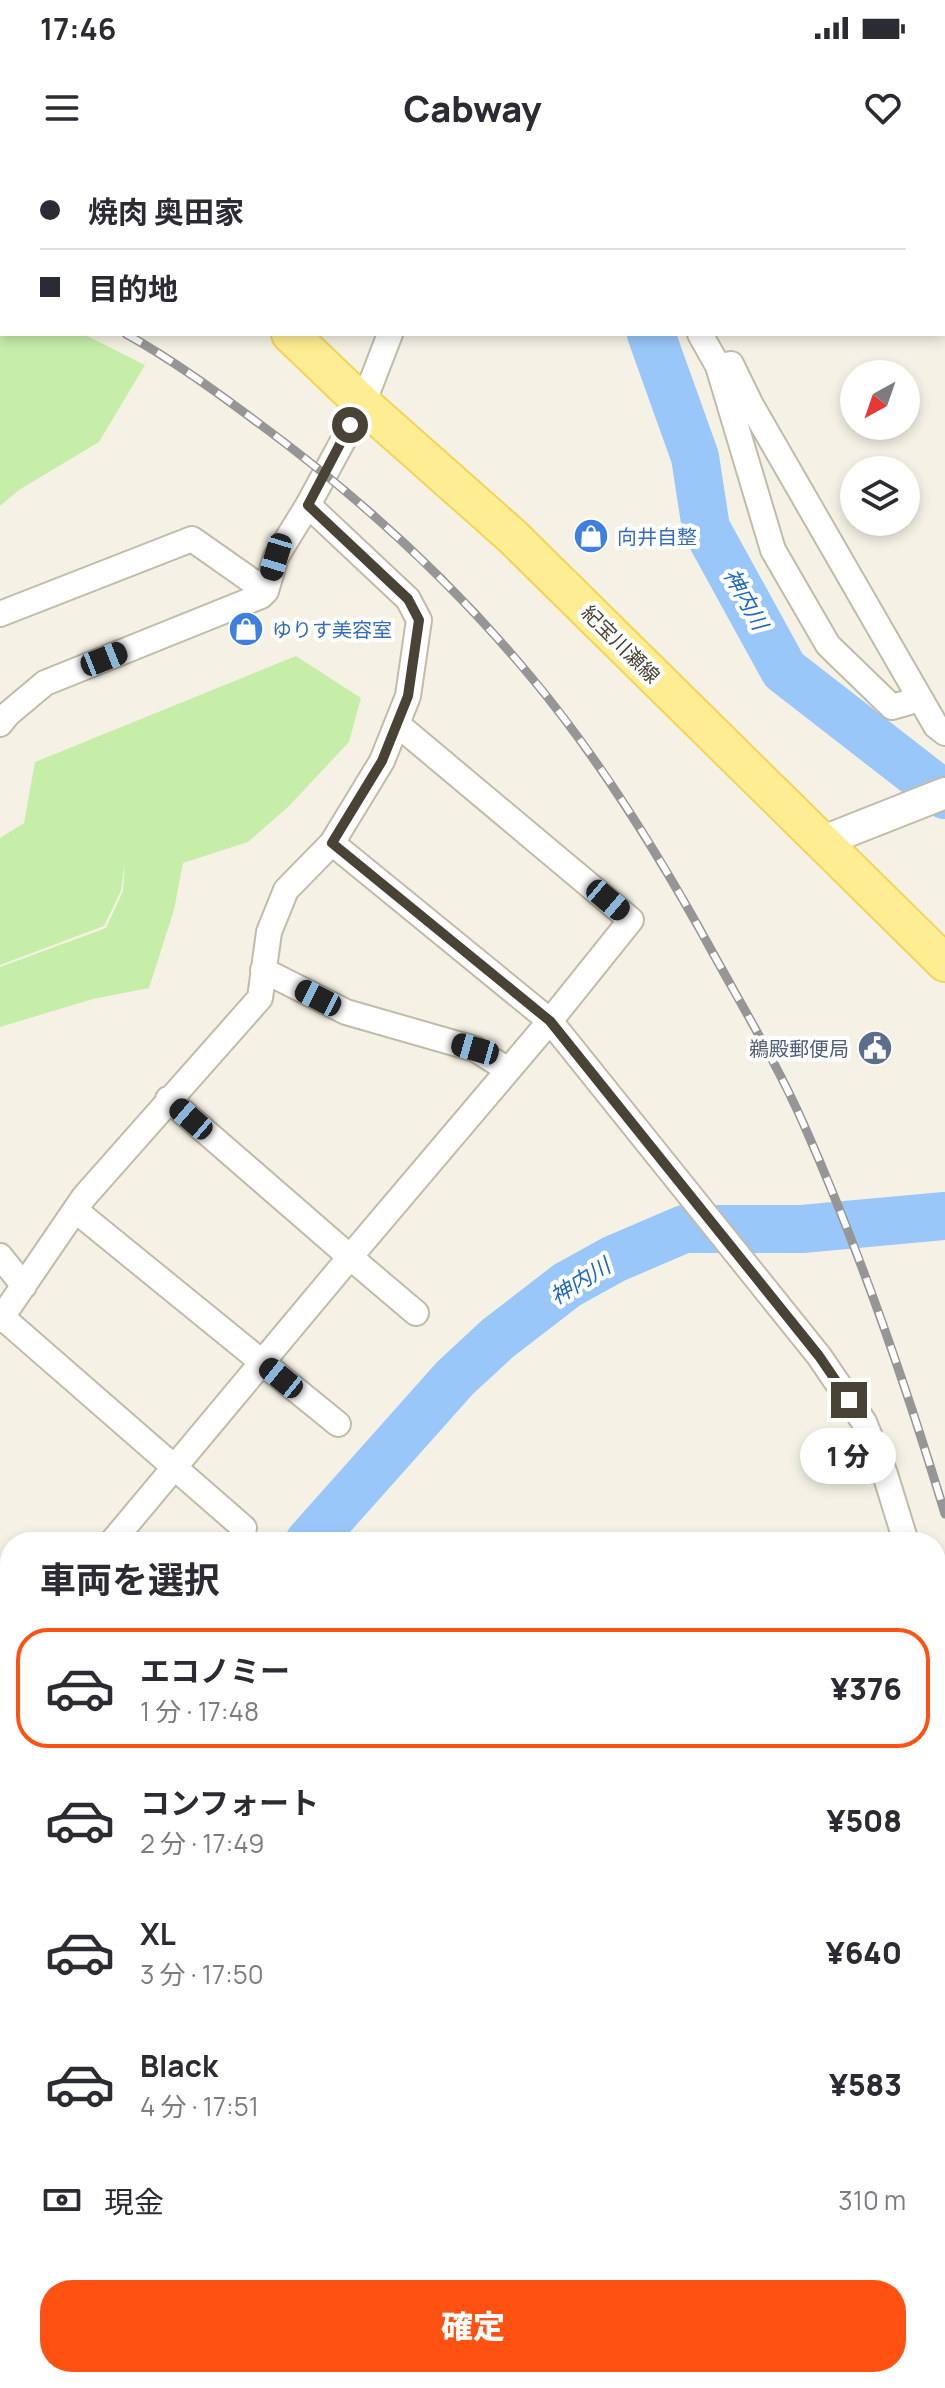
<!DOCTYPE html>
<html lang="ja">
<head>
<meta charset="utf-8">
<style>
	body { margin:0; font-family:Manrope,"Noto Sans JP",sans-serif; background:#f7f7f7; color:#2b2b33; height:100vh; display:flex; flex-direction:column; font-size:30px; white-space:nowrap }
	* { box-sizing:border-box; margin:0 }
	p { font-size:26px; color:#7c7c81 }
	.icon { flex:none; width:44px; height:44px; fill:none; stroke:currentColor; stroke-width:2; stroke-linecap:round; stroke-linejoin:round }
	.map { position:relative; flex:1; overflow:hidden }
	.details { position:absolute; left:0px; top:1372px; width:946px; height:856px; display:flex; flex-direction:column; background:#fff; border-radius:32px 32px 0 0; box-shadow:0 4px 12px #0003 }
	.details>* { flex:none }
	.guide { position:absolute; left:0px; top:0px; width:946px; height:176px; box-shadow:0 4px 12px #0003; display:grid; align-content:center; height:176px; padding:0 40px; background:#fff }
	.needle { width:52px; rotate:220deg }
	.fabs { position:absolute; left:840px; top:200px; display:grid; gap:16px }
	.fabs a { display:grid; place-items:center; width:80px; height:80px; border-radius:50%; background:#fff; box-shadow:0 4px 12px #0003; font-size:40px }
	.end { position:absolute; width:36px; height:36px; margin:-18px; border:10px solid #484334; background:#fff; box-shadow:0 0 0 4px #fff }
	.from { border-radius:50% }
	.bubble { position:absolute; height:56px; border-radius:28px; background:#fff; box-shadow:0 4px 12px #0003; font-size:26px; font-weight:800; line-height:56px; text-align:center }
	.car { position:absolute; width:24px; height:48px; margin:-24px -12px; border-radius:10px; box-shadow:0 0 6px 2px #0007; background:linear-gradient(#222 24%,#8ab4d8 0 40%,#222 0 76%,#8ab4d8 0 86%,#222 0) }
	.guide b { display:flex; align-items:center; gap:28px; height:76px; font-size:30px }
	.guide b+b { border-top:2px solid #e1e1e2 }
	.guide i { width:20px; height:20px; background:#2b2b33 }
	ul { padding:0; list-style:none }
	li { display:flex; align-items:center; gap:24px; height:120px; margin:0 16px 12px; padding:0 24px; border:4px solid transparent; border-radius:32px }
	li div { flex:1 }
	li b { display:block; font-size:30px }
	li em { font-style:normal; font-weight:800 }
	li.on { border-color:#ff5212 }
	li>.icon { width:72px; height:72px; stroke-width:1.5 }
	h2 { padding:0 40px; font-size:36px; line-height:96px }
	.pay { display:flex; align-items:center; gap:20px; height:88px; padding:0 40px; font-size:30px }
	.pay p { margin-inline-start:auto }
	.primary-button { display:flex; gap:16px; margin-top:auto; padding:16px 40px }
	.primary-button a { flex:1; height:92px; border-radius:32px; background:#ff5212; color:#fff; font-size:32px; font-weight:800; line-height:92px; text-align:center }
	.status { display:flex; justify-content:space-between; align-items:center; height:56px; padding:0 40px; background:#fff; direction:ltr }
	.status svg { height:22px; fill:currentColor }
	header { display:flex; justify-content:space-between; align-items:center; height:104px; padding:0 40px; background:#fff; font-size:36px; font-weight:800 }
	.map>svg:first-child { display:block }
	.green { fill:#c7eea9 }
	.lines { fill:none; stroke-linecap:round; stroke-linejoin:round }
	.river { stroke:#9ac7f9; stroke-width:48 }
	.minor-casing { stroke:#c1bba7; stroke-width:28 }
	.tertiary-casing { stroke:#c1bba7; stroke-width:34 }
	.primary-casing { stroke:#f2d556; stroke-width:40 }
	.minor { stroke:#fff; stroke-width:24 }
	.tertiary { stroke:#fff; stroke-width:30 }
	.primary { stroke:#ffed94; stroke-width:36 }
	.rail-casing { stroke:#969696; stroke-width:9 }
	.rail { stroke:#fff; stroke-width:6; stroke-dasharray:18; stroke-linecap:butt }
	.route { stroke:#484334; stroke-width:10 }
	.labels { text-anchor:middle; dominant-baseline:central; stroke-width:8; stroke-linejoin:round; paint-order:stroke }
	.shop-label { font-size:20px; fill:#366cbe; stroke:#fff; text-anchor:start }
	.street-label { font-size:20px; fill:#484334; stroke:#fff }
	.service-label { font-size:20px; fill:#4e5e75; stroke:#fff; text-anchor:end }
	.water-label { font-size:22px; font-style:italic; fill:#206ac1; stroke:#fff }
</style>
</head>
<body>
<div class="status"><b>17:46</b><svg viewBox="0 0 49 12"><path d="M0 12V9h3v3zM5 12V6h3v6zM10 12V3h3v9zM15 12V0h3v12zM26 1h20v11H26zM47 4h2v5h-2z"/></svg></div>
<header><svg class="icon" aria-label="menu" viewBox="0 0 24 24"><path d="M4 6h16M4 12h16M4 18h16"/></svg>Cabway<svg class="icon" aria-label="heart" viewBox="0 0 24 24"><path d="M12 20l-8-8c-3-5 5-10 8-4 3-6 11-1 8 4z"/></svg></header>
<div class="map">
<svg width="945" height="2228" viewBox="0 0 945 2228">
	<rect width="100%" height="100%" fill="#f5f2e5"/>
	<path class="green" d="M 0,134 L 2,174 L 83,174 L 145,205 L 99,282 L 19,330 L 0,346 Z
		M 296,496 L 361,538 L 349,582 L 289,646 L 248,682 L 183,703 L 174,750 L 149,828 L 93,839 L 0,867 L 0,807 L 106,768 L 123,731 L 125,701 L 121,731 L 104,766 L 0,805 L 0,678 L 24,663 L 35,602 Z"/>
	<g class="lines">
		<path class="river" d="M 543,0 L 544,2
			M 651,174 L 695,297 L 706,368 L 784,510 L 945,635
			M 309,1382 L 455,1218 L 497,1179 L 567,1125 L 614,1099 L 684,1069 L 802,1069 L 945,1056
			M 471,2218 L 478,2228"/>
		<g class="minor-casing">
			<path id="minor" d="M 592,0 L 594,2
				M 467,2 L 470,0
				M 0,56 L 2,56
				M 700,174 L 718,206 L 731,204 L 751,245 L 936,566 L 945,573
				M 718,206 L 773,390 L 828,485 L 892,547 L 920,539
				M 0,454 L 192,379 L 266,431
				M 0,564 L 8,554 L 45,523 L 261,436 L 266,431 L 276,397 L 308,345 L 363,244 L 390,174
				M 332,683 L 550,861 L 819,1196 L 864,1262 L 885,1314 L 906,1382
				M 263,810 L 346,852 L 475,889 L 508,910
				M 168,939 L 350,1097 L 550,861 L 631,760 L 397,564
				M 75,1050 L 338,1264
				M 0,1096 L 24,1126
				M 2,1157 L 244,1368
				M 0,1160 L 84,1037 L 260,838 L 269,772 L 286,730 L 332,683 L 382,601 L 408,536 L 419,460 L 408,439 L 308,345
				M 112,1382 L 350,1097 L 416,1153
				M 0,1452 L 10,1458
				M 936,1476 L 945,1505
				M 0,1517 L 10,1505
				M 936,2202 L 945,2217
				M 253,2218 L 267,2228
				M 0,2226 L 4,2228
				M 116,2228 L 118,2218
				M 751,2228 L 764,2218"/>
		</g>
		<g class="tertiary-casing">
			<path id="tertiary" d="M 821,682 L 945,633
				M 936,1540 L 945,1513
				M 936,1617 L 945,1638
				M 936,1816 L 945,1795"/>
		</g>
		<g class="primary-casing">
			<path id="primary" d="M 85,0 L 87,2
				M 290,174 L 363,244 L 512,376 L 945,803"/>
		</g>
		<use href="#minor" class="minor"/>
		<use href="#tertiary" class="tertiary"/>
		<use href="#primary" class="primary"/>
		<g class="rail-casing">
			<path id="rail" d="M 0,108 L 2,108
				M 126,174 C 173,200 218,233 261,265 C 359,337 453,423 531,517 C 602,602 661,698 714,795 C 745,851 778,906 804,965 C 860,1092 905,1222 945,1354"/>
		</g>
		<use href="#rail" class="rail"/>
	</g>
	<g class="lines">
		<path class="route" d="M 350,265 L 308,345 L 408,439 L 419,460 L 408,536 L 382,601 L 332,683 L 550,861 L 819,1196 L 849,1240"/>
	</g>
	<defs>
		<g id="shop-disc" transform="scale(1.8)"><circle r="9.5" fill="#3f7fe0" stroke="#fff"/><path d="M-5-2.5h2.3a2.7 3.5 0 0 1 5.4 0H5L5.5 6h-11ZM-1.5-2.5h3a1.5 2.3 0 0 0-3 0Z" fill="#fff"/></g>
		<g id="civic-disc" transform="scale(1.8)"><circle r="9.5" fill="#5c6f8a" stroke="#fff"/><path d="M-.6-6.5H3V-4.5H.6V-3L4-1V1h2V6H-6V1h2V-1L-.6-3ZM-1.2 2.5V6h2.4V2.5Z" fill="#fff"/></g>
	</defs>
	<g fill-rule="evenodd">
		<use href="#shop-disc" x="591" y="376"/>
		<use href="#shop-disc" x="246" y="469"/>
		<use href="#civic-disc" x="875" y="888"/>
	</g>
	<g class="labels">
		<g class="shop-label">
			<text x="617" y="376">向井自整</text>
			<text x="272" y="469">ゆりす美容室</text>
		</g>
		<g class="street-label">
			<text transform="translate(621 484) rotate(45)">紀宝川瀬線</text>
		</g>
		<g class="service-label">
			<text x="849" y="888">鵜殿郵便局</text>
		</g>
		<g class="water-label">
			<text transform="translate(746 439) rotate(61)">神内川</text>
			<text transform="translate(580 1121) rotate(-32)">神内川</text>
		</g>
	</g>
</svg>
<div class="fabs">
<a><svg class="needle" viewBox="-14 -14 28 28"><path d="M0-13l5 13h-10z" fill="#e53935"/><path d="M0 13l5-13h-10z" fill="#7c7c81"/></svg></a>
<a><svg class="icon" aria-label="layers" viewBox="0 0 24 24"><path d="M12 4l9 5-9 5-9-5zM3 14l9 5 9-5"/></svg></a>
</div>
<i class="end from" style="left:350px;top:265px"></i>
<i class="end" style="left:849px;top:1240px"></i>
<div class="bubble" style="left:800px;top:1268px;width:96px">1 分</div>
<i class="car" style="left:276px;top:397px;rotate:197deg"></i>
<i class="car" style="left:104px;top:499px;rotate:68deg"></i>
<i class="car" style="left:608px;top:740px;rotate:130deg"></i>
<i class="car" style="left:318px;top:838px;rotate:297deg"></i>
<i class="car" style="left:475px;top:889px;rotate:286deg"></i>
<i class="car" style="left:191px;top:959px;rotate:311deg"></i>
<i class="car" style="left:281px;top:1218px;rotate:309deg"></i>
<div class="guide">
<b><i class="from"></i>焼肉 奥田家</b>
<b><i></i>目的地</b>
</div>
<section class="details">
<h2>車両を選択</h2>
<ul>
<li class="on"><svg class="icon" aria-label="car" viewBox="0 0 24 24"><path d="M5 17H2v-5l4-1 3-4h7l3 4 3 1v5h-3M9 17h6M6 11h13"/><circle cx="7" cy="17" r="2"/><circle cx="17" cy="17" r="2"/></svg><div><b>エコノミー</b><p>1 分 · 17:48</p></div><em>¥376</em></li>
<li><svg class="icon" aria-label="car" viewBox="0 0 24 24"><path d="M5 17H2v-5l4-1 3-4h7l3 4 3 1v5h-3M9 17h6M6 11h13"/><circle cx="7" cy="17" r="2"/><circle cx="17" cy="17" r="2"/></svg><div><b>コンフォート</b><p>2 分 · 17:49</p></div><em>¥508</em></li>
<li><svg class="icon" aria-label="car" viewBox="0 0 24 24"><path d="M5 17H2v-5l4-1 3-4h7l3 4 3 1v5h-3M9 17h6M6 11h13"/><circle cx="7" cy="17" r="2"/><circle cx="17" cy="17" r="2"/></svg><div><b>XL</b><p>3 分 · 17:50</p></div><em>¥640</em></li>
<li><svg class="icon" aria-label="car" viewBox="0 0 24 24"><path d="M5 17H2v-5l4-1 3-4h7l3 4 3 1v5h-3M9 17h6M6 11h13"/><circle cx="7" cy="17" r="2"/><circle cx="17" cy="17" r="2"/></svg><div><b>Black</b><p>4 分 · 17:51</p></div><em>¥583</em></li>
</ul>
<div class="pay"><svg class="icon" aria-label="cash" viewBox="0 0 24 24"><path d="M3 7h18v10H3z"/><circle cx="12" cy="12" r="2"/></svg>現金<p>310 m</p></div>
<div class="primary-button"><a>確定</a></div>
</section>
</div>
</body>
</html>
